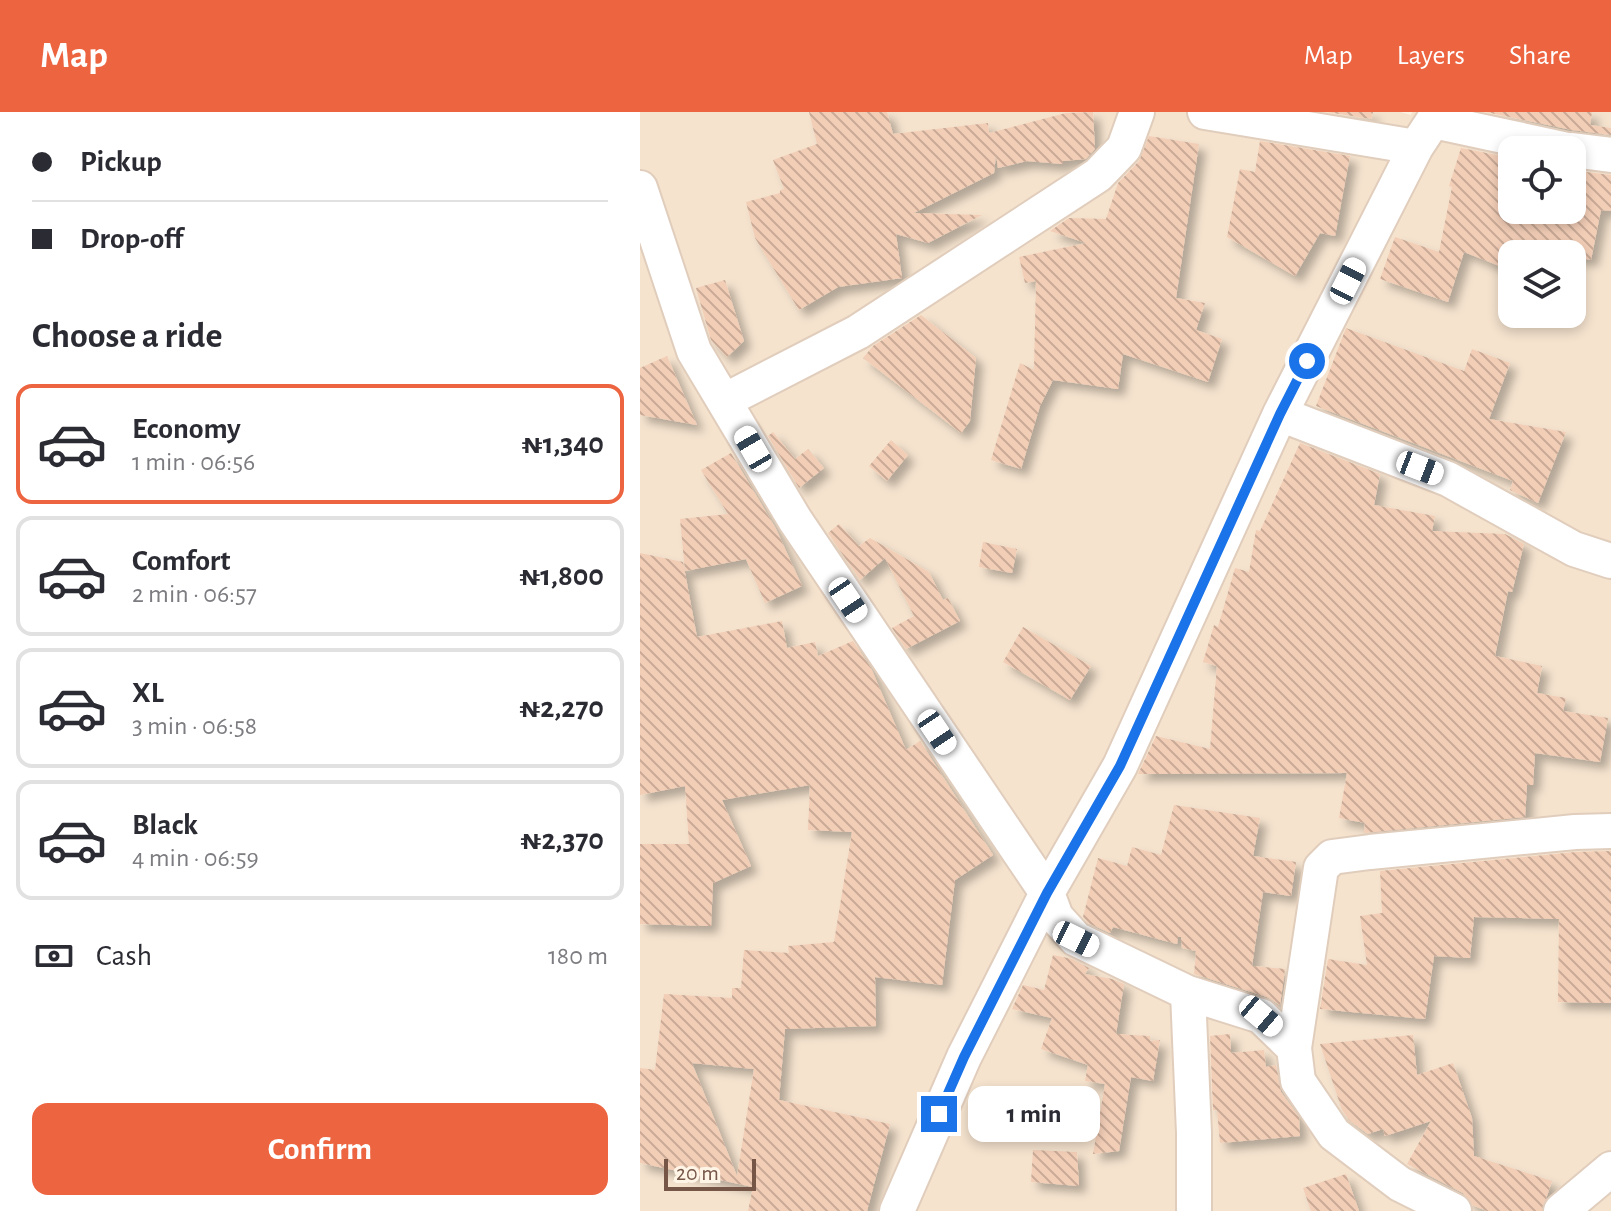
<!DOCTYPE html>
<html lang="en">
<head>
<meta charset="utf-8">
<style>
	body { margin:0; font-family:"Alegreya Sans",sans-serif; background:#f7f7f7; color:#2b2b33; height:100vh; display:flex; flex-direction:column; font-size:30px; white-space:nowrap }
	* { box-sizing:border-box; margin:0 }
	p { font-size:26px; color:#7c7c81 }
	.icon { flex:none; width:44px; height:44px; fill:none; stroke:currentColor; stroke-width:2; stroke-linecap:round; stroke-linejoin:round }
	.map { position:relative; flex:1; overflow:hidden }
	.details { display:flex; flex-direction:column; background:#fff; width:640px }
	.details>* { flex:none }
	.top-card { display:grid; align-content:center; height:176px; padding:0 32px; background:#fff }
	.controls { position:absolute; left:858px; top:24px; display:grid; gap:16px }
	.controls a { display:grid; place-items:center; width:88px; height:88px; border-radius:16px; background:#fff; box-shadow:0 4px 12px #0003; font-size:40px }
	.scale { position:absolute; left:24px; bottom:20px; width:92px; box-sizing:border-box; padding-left:8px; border:4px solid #755647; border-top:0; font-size:22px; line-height:28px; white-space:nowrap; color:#755647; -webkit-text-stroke:6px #fff5e7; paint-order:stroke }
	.end { position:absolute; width:36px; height:36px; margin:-18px; border:10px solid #1a73e8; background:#fff; box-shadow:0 0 0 4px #fff }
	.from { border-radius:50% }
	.bubble { position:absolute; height:56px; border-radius:16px; background:#fff; box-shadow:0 4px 12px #0003; font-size:26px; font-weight:600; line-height:56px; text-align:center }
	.car { position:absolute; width:24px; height:48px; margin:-24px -12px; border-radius:10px; box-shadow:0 0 6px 2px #0007; background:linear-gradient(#fff 24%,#345 0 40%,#fff 0 76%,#345 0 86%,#fff 0) }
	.top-card b { display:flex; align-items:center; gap:28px; height:76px; font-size:30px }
	.top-card b+b { border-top:2px solid #e1e1e2 }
	.top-card i { width:20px; height:20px; background:#2b2b33 }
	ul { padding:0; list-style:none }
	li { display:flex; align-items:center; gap:24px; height:120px; margin:0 16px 12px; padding:0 16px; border:4px solid #e1e1e2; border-radius:16px }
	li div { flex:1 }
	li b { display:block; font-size:30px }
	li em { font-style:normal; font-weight:600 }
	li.on { border-color:#ed6440 }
	li>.icon { width:72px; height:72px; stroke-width:1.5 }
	h2 { padding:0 32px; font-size:36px; line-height:96px }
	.pay { display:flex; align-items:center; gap:20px; height:88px; padding:0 32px; font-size:30px }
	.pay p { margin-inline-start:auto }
	.cta { display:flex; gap:16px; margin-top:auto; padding:16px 32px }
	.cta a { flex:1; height:92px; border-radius:16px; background:#ed6440; color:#fff; font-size:32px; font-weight:600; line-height:92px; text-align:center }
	header { display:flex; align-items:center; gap:48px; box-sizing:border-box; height:112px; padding:0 40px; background:#ed6440; color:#fff }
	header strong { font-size:38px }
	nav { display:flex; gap:44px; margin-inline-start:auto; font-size:28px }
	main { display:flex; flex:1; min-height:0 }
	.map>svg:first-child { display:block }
	.residential { fill:#f5e3ce; fill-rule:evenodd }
	.building { fill:url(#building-back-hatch); fill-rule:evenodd; filter:url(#shadow) }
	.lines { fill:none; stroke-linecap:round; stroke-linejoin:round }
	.minor-casing { stroke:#e1cdbc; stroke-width:38 }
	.minor { stroke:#fff; stroke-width:34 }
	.route { stroke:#1a73e8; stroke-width:10 }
</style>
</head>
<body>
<header>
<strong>Map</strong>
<nav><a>Map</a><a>Layers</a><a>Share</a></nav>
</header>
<main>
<section class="details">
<div class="top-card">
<b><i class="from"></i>Pickup</b>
<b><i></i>Drop-off</b>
</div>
<h2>Choose a ride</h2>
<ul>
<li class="on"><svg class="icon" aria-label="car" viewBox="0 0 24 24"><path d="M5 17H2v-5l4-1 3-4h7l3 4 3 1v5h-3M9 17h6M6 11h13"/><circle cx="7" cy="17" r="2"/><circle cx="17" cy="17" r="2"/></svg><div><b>Economy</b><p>1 min · 06:56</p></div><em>₦1,340</em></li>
<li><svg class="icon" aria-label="car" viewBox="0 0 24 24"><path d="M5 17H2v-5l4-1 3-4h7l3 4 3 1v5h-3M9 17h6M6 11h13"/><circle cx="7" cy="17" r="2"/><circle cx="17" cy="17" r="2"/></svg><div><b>Comfort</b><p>2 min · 06:57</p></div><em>₦1,800</em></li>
<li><svg class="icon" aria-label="car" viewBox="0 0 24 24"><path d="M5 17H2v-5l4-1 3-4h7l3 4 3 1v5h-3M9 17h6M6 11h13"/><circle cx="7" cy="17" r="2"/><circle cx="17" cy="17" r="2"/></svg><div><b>XL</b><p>3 min · 06:58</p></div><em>₦2,270</em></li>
<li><svg class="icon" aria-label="car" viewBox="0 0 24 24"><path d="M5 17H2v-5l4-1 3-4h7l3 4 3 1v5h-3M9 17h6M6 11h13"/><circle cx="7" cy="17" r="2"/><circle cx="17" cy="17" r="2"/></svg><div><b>Black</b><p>4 min · 06:59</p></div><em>₦2,370</em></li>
</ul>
<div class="pay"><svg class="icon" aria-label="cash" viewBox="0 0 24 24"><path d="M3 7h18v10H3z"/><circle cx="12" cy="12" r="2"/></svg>Cash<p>180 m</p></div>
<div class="cta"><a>Confirm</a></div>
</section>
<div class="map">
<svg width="971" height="1099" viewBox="0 0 971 1099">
	<defs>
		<pattern id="building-back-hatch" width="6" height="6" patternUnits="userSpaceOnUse" patternTransform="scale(2)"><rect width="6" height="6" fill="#f3ceb7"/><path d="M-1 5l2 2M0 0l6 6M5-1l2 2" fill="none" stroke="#c9aa97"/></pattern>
		<filter id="shadow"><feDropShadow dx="7" dy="7" stdDeviation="4" flood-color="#0004"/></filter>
	</defs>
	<rect width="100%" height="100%" fill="#fdf1e0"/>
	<path class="residential" d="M 0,0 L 760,0 L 771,3 L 772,0 L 971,0 L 971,1099 L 0,1099 ZM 872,38 L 932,38 L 932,98 L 872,98 ZM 872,142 L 932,142 L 932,202 L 872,202 Z"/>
	<path class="building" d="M 169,0 L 247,0 L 253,22 L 348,11 L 349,21 L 426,1 L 453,0 L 455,37 L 446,47 L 423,49 L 423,52 L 387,49 L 358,56 L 356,43 L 354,61 L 274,101 L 342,103 L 288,131 L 256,122 L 262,166 L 198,175 L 159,198 L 115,126 L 106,90 L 140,81 L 140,78 L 144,77 L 133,48 L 177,32 Z
		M 687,0 L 733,0 L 731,7 Z
		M 846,0 L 952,0 L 950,13 L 971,16 L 971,23 L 932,18 Z
		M 509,24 L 559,32 L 536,186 L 565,191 L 556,218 L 582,227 L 568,270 L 483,242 L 478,277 L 413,268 L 400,294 L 381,357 L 351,348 L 380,251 L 394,258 L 396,169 L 385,171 L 379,145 L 446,131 L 410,119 L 429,106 L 466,107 L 478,71 L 499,49 Z
		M 620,29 L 710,44 L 695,124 L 680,121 L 655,164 L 587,125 L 600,57 L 615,60 Z
		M 821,36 L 872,46 L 872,78 L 868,98 L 932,98 L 937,59 L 971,63 L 971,99 L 961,98 L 951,148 L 892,136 L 890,142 L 872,142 L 872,159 L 824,140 L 808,190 L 740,167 L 755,125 L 799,140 L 812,75 L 809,74 Z
		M 85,168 L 104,229 L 87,245 L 71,228 L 56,176 Z
		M 281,203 L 336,246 L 330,309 L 321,321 L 223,246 L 233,234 Z
		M 706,216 L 824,259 L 832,237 L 870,251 L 849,307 L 926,320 L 898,391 L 870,378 L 873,369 L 676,294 Z
		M 27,244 L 57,313 L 0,303 L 0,256 Z
		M 133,320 L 155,347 L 168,337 L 184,356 L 159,376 L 128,324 Z
		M 251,328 L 268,343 L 247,369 L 229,354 Z
		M 660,331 L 740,362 L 734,393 L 795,404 L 792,419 L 865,422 L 884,432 L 872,480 L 868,479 L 855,544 L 902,554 L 897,581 L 926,586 L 923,599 L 968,606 L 960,650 L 895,641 L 893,673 L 887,673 L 885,705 L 724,721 L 725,711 L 699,706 L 707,661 L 498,662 L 516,624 L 570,637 L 577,554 L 563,550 L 574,513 L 578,515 L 595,456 L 609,460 L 616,418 L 620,419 Z
		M 91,341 L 136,417 L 162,474 L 125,491 L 106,447 L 45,459 L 40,407 L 88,402 L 61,358 Z
		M 199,412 L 219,434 L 230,426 L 289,460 L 303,488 L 308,486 L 320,509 L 266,537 L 252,516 L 274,504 L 245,446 L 220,468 L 188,421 Z
		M 343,430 L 377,437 L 372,461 L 339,455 Z
		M 0,441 L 43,450 L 57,525 L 142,509 L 147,536 L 175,530 L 178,544 L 213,529 L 231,556 L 266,638 L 280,629 L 353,743 L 315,768 L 302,873 L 235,865 L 236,914 L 145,917 L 139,988 L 250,1012 L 227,1099 L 108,1099 L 113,1075 L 0,1051 L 0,956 L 15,958 L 24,882 L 92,886 L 92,876 L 101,876 L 104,838 L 149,841 L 148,834 L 194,830 L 212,720 L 168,718 L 170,673 L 82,688 L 111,754 L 73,771 L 71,814 L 0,812 L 0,732 L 49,732 L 45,674 L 0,683 ZM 52,951 L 114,957 L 97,1064 Z
		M 383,515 L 451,554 L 430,588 L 363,550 Z
		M 534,693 L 620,706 L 613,744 L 656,750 L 651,784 L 623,780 L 612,854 L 645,857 L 640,893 L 627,885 L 554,862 L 556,839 L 542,836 L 541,825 L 538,825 L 537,832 L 473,815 L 470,821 L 448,811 L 443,805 L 458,746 L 487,754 L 492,735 L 521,743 Z
		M 971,739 L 971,891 L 918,890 L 919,807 L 834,805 L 830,846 L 794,844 L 785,907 L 680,897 L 688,847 L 727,853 L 720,804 L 742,801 L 740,759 L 936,740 Z
		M 413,843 L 432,847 L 449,856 L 445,862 L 472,867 L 484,872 L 476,922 L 510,924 L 510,929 L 520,928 L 513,969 L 491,965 L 479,1039 L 453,1042 L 465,972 L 445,969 L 448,953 L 401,937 L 412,906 L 372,897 L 383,873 L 404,878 Z
		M 590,922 L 591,941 L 624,938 L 626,955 L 636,953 L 641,980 L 659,1005 L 660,1024 L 580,1031 L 577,998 L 573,998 L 570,924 Z
		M 773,923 L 777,963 L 813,951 L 832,1006 L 834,1044 L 912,1069 L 902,1099 L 847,1099 L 832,1093 L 823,1081 L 767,1052 L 791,1009 L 745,1024 L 743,1017 L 728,1022 L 709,1008 L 702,998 L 680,932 Z
		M 393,1038 L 437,1040 L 439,1074 L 391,1070 Z
		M 706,1062 L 719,1099 L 671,1099 L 663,1076 Z"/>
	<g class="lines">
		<g class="minor-casing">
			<path id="minor" d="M 565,0 L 776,35
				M 793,9 L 928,38
				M 932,38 L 971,43
				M 0,76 L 54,239 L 155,408 L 407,781 L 416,805 L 436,827 L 548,881 L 621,904 L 654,936
				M 84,289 L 218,220 L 458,63 L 484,36 L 497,0
				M 640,302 L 808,367 L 934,437 L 971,449
				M 548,881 L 554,1021 L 554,1099
				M 257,1099 L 324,945 L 407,781 L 480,654 L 640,302 L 776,35 L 799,0
				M 814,1099 L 760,1072 L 694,1022 L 658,969 L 654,936 L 681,756 L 692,745 L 730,740 L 935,720 L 971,719
				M 921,1099 L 971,1057"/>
		</g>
		<use href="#minor" class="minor"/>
	</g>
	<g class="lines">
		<path class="route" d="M 299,1002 L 324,945 L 407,781 L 480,654 L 640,302 L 667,249"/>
	</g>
</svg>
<div class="controls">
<a><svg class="icon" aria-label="locate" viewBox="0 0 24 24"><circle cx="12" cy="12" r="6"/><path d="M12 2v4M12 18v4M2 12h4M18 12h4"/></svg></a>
<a><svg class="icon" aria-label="layers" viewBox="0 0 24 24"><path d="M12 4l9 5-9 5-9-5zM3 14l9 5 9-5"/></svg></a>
</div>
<div class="scale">20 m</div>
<i class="end from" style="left:667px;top:249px"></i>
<i class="end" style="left:299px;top:1002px"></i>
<div class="bubble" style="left:328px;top:974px;width:132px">1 min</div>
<i class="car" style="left:708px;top:169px;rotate:27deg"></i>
<i class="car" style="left:113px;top:337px;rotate:330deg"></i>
<i class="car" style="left:780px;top:356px;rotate:111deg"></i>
<i class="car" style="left:208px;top:488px;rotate:146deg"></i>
<i class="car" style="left:297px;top:620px;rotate:146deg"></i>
<i class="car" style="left:436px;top:827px;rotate:116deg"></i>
<i class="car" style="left:621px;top:904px;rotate:130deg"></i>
</div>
</main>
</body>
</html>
